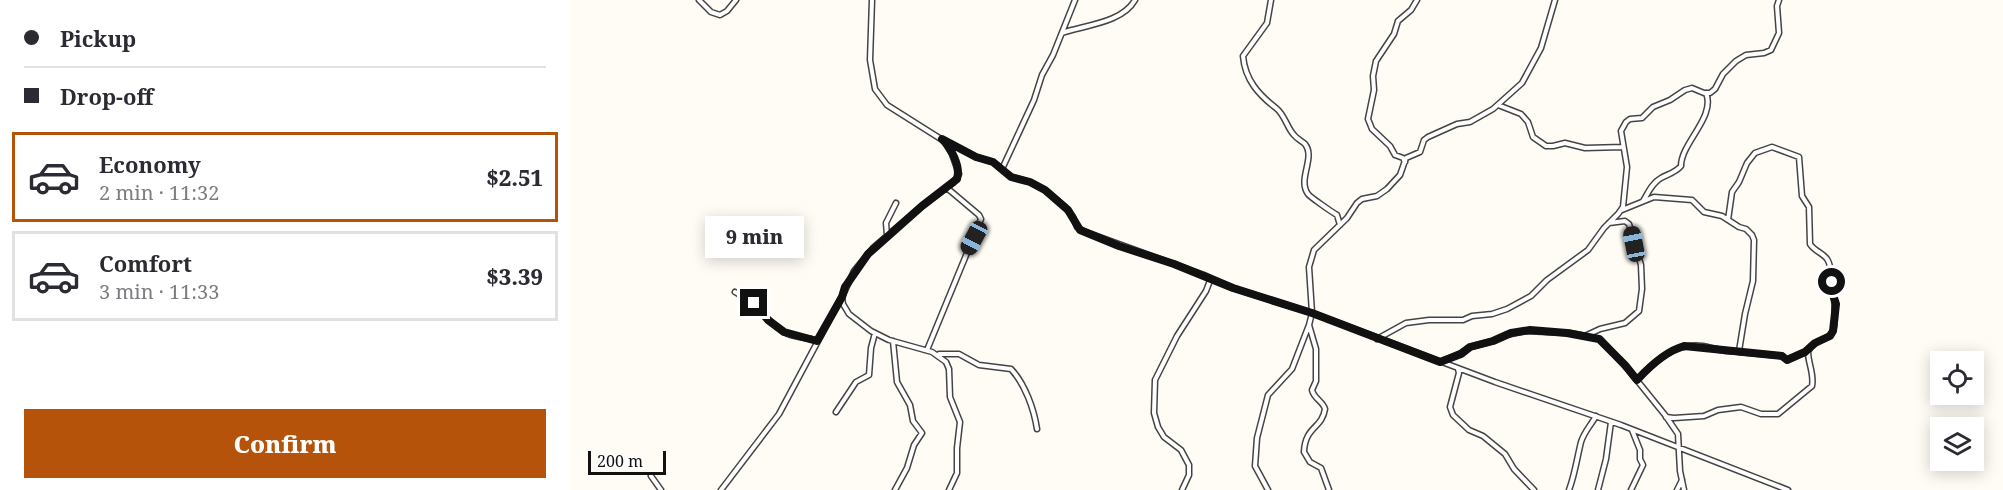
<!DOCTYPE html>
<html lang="en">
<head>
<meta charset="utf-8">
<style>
	body { margin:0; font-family:"Noto Serif",serif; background:#f7f7f7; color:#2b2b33; height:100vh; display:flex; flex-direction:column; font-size:22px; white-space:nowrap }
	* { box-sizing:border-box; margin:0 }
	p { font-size:20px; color:#7c7c81 }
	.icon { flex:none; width:33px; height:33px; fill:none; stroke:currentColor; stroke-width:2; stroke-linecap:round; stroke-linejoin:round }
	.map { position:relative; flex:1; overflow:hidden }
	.sheet { display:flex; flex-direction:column; background:#fff; width:570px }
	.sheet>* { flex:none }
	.top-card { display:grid; align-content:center; height:132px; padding:0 24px; background:#fff }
	.tools { position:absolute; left:1360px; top:351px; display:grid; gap:12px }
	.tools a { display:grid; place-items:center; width:54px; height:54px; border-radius:0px; background:#fff; box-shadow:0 3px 15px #0003; font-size:30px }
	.scale { position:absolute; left:18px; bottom:15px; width:78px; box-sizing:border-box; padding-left:6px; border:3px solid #111; border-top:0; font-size:16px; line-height:21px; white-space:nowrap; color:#111; -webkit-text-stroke:4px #fff; paint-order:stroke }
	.end { position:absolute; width:27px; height:27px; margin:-14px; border:8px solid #111; background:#fff; box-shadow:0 0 0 3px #fff }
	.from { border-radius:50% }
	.bubble { position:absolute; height:42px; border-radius:0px; background:#fff; box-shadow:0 3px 15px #0003; font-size:20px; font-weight:800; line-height:42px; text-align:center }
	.car { position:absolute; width:18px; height:36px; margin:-18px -9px; border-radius:8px; box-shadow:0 0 4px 2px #0007; background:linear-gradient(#222 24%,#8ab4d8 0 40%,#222 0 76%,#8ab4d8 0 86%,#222 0) }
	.top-card b { display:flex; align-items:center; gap:21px; height:57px; font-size:22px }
	.top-card b+b { border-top:2px solid #e1e1e2 }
	.top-card i { width:15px; height:15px; background:#2b2b33 }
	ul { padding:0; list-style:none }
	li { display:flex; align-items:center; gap:18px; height:90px; margin:0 12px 9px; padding:0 12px; border:3px solid #e1e1e2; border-radius:0px }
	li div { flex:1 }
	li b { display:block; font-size:22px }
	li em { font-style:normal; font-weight:800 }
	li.active { border-color:#b45309 }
	li>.icon { width:54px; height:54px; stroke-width:1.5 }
	.primary-button { display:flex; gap:12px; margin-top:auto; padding:12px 24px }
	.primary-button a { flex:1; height:69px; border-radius:0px; background:#b45309; color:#fff; font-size:24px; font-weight:800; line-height:69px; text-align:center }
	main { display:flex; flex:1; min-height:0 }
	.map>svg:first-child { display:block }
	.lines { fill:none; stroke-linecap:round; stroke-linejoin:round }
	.minor-casing { stroke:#444; stroke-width:7 }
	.minor { stroke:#fff; stroke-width:4 }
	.route { stroke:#111; stroke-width:8 }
</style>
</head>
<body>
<main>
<section class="sheet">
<div class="top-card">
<b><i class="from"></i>Pickup</b>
<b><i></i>Drop-off</b>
</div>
<ul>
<li class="active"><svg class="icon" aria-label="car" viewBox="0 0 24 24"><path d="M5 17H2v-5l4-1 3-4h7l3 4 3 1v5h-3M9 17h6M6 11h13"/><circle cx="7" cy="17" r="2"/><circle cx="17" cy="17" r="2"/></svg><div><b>Economy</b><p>2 min · 11:32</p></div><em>$2.51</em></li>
<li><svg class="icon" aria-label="car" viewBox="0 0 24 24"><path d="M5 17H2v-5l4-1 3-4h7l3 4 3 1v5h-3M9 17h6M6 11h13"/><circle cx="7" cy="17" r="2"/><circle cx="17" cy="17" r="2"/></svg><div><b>Comfort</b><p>3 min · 11:33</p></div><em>$3.39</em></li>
</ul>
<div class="primary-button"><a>Confirm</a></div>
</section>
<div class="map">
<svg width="1433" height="490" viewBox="0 0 1433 490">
	<rect width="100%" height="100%" fill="#fefcf5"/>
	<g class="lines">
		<g class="minor-casing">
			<path id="minor" d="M 129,0 L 141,12 L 150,15 L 157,11 L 166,0
				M 302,0 L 300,60 L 305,89 L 317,105 L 374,141 L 382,154 L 389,174 L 383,183 L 352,206 L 303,248 L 284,271 L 272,297 L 273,304 L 279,314 L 301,331 L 319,340 L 362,352 L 376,362 L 379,369 L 380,397 L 390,422 L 387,448 L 387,473 L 379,490
				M 701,0 L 697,23 L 673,56 C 675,80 689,95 706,108 C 715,115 717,128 724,135 C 727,139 732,141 735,144 C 746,158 727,179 738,194 C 740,197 762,212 767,215 L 770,225
				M 492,33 C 515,25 552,23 565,0
				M 928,105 L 951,114 L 958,122 L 963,137 L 976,146 L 983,146 L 995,143 L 1015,148 L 1053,147
				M 372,139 L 406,157 L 423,162 L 442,177 L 460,182 L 475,190 L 495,207 L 503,217 L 507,227 L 513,231 L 634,275 L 663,288 L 742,313 L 925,382 L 1051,425 L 1218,490
				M 835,162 L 833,158 L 825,155 L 820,146 L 802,129 L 798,119 L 804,90 L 803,76 L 806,61 L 824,34 L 828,21 L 841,10 L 847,0
				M 432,169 L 464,100 L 472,75 L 483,55 L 505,0
				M 1073,201 C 1078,193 1082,183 1091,178 C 1098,174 1105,173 1111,166 C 1111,143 1146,117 1136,93
				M 1052,210 L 1084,197 L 1122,200 L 1134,212 L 1152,216 L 1169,227 L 1176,229 L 1182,235 L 1184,240 L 1183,281 L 1175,314 L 1169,351 C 1158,353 1144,348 1132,346 C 1105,342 1084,362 1067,380
				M 317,235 L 316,223 L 326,203
				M 165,292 C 186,303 195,320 214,332 C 224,339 236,336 247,341
				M 739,325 L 746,349 L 746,381 L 742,390 C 744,399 753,401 755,409 C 752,429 735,426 734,452 L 740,462 L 751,468 L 759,490
				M 1017,335 L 1030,329 L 1055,323 L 1069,311 L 1072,289 L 1071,265 L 1059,224 L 1055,221 L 1039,223
				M 807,339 L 836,323 L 859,320 L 893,320 L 902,316 L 922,314 L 937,309 L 961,296 L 977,280 L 1018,250 L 1034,228 L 1048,214 L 1053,207 L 1057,167 L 1051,131 L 1056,122 L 1060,119 L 1072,118 L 1083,107 L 1100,100 L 1115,90 L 1122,88 L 1134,93 L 1140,93 L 1145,89 L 1153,74 L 1166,61 L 1176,55 L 1194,53 L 1201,50 L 1209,33 L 1207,6 L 1209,0
				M 323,341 L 327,382 L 340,405 L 343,421 L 352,433 L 344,445 L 337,468 L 325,490
				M 357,350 L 411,219 L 409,215 L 377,188
				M 1169,352 L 1212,356 L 1217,360 L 1239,350
				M 369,354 L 389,354 L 409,365 L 441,369 C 455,384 464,409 467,429
				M 871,362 L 891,353 L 900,347 L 923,341 L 936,335 L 955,331 L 1000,333 L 1030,339 L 1057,368 L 1095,415 L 1108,434 L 1110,471 L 1114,490
				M 888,369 L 889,373 L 880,407 L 883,415 L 899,430 L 913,436 L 935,454 L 944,469 L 964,490
				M 266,412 L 286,382 L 299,375 L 301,348 L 305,333
				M 1096,417 L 1104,418 L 1134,416 L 1148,410 L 1171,407 L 1191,414 L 1208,414 L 1242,386 C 1245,373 1235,356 1239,349 C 1244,340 1256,341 1262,333 C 1268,325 1263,267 1257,259 C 1253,253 1244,251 1240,244 L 1239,207 L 1232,196 L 1229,157 L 1202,147 L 1185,153 L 1177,163 L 1169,182 L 1162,192 L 1158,220
				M 81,476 L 91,490
				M 151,490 L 209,414 L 271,298
				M 612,490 L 619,475 L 619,465 L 611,450 L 594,437 L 588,427 L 584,413 L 585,380 L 607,336 L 636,291 L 641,278
				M 698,490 L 685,466 L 687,438 L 698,395 L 722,369 L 739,325 L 742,313 L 739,267 L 744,250 L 777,218 L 787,203 L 792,199 L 807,196 L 817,189 L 830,175 L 836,158 L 850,152 L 854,140 L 858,137 L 887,124 L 900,122 L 923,109 L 952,83 L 971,48 L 985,0
				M 999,490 C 1005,474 1007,458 1011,442 C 1014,432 1021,425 1026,416
				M 1028,490 L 1036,459 L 1041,422
				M 1061,490 L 1073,465 L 1070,459 L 1070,450 L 1062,430
				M 1107,490 L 1112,480"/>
		</g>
		<use href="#minor" class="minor"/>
	</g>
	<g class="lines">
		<path class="route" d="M 184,303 L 198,320 L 214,332 L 247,341 L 272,297 L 275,287 L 298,254 L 352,206 L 387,179 C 391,166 381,148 372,139 L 406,157 L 423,162 L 441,177 L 460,182 L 475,190 L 498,210 L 510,230 L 549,246 L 604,264 L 663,288 L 742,313 L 870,362 L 891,354 L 900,347 L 923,341 L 941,333 L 960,330 L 997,333 L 1029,339 L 1055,365 L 1067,380 C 1080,366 1096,351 1114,346 L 1212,356 L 1217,360 L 1235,352 L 1245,343 L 1260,336 L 1263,331 L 1266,304 L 1262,292 L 1262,282"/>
	</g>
</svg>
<div class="tools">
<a><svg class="icon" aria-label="locate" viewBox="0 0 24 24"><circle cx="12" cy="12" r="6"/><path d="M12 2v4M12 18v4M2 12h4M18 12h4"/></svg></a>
<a><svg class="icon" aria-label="layers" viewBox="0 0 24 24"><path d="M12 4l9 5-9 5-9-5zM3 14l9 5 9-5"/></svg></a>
</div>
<div class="scale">200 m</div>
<i class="end from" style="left:1262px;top:282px"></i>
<i class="end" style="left:184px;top:303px"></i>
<div class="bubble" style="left:135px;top:216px;width:99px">9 min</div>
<i class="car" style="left:404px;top:238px;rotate:208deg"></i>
<i class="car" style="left:1064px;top:244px;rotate:349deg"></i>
</div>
</main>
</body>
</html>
